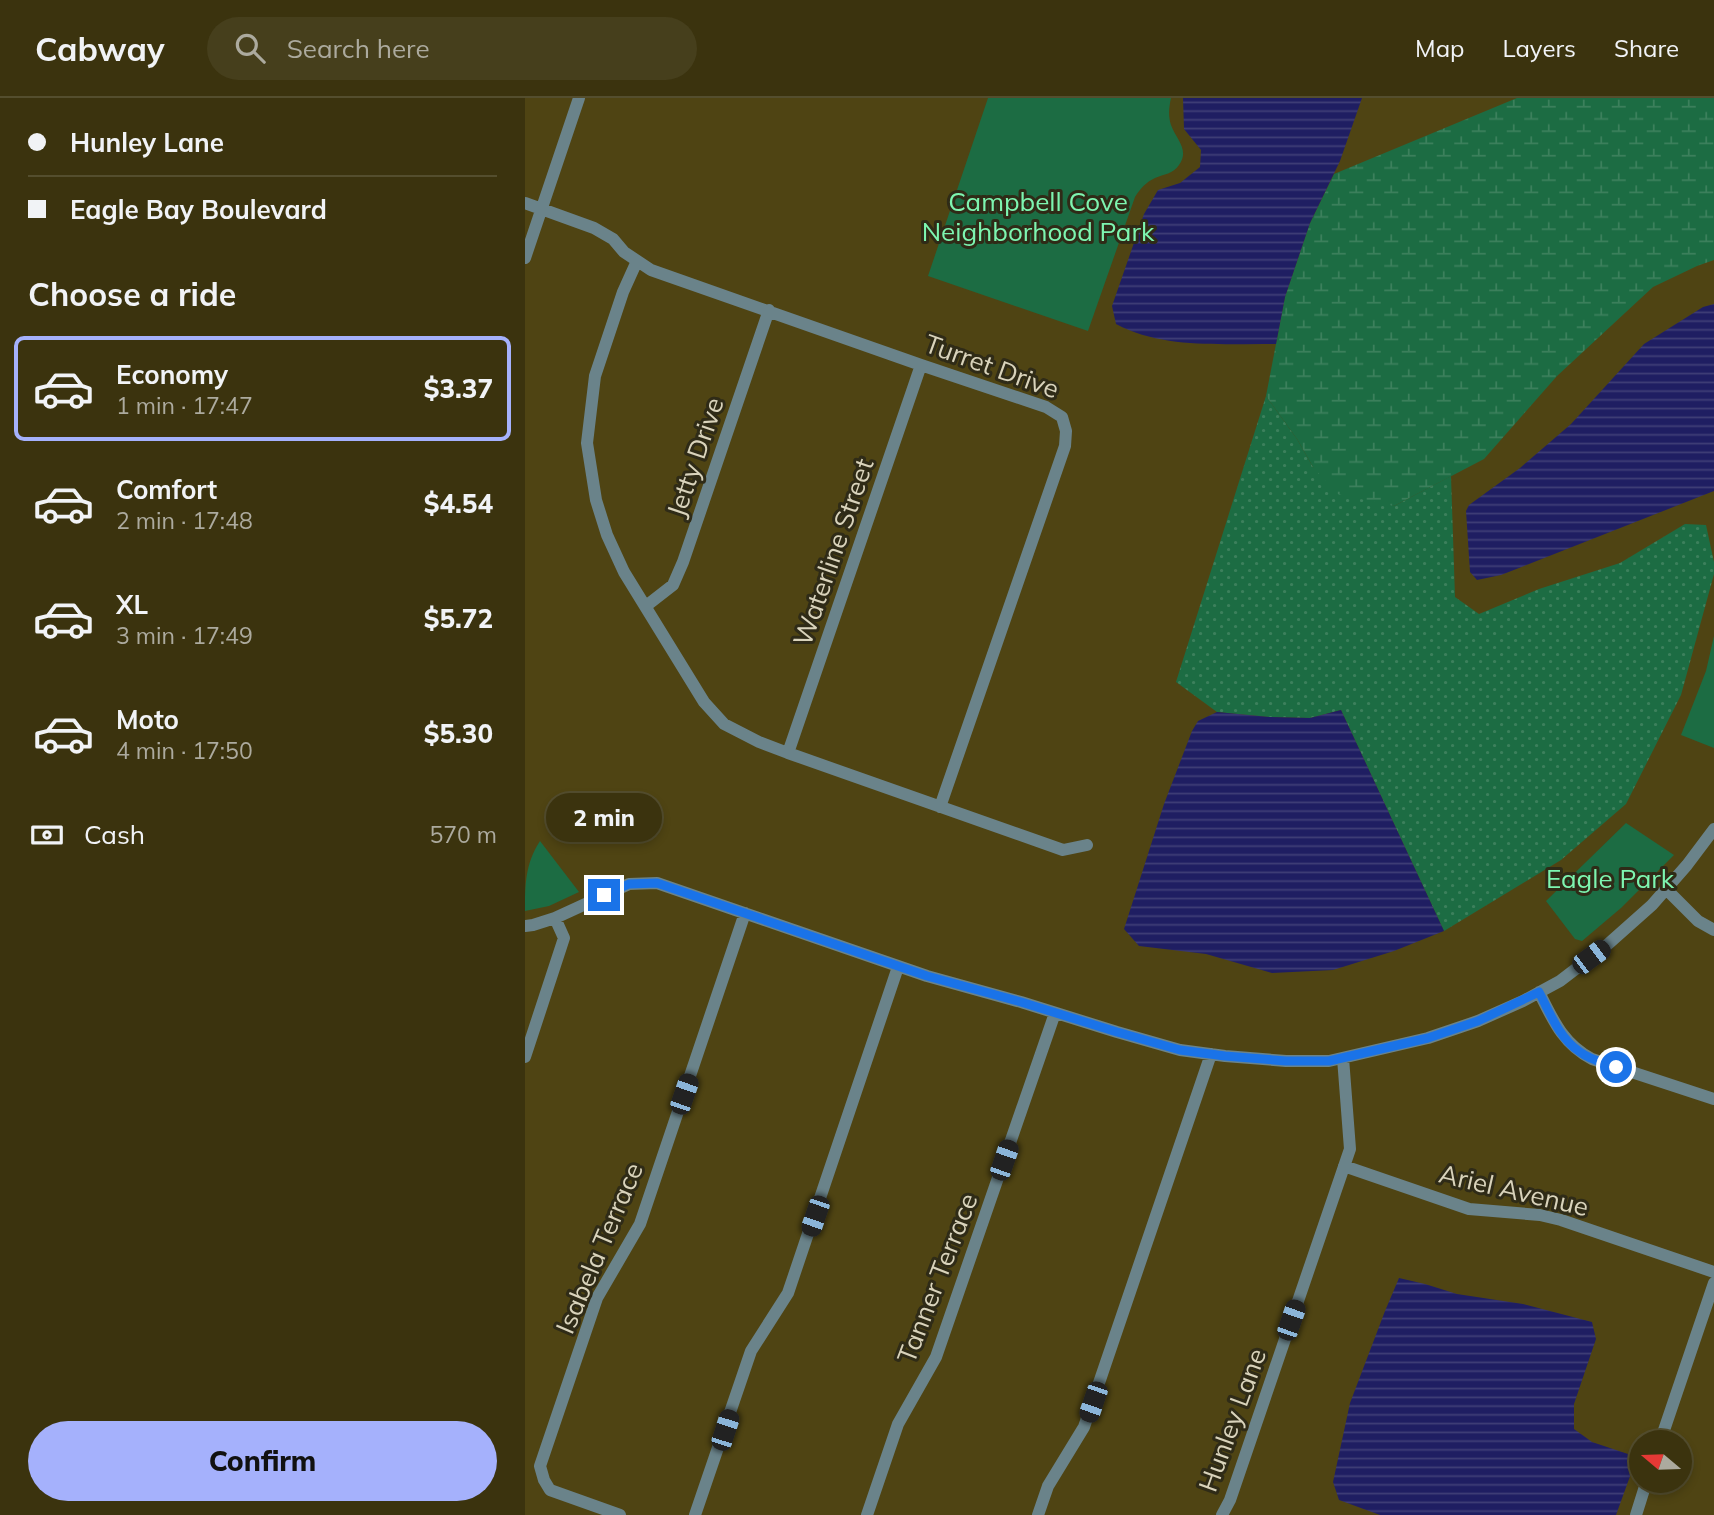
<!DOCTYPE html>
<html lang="en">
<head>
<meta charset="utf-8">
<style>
	body { margin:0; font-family:Mulish,sans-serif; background:#463f1c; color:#f1f3f6; height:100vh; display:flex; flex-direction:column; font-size:26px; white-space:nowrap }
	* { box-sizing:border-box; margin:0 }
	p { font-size:23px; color:#acaa9e }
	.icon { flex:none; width:38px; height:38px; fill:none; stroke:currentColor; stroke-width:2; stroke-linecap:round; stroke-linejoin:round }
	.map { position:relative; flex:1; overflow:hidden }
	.sheet { display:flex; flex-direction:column; background:#3b330e; width:525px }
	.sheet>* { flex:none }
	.banner { display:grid; align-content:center; height:154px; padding:0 28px; background:#3b330e }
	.needle { width:46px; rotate:289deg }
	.fabs { position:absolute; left:1104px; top:1332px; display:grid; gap:14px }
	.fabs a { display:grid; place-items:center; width:63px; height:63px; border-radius:50%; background:#3b330e; box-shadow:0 4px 10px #0003,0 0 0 2px #544e2e; font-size:35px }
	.end { position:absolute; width:32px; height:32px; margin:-16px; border:9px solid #1a73e8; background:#fff; box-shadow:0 0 0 4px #fff }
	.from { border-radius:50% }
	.bubble { position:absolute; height:49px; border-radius:24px; background:#3b330e; box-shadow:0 4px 10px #0003,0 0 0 2px #544e2e; font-size:23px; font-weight:800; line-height:49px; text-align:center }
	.car { position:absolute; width:21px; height:42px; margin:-21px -10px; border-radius:9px; box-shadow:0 0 5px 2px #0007; background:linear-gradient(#222 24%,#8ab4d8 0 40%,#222 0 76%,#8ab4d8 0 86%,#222 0) }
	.banner b { display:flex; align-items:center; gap:24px; height:66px; font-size:26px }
	.banner b+b { border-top:2px solid #544e2e }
	.banner i { width:18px; height:18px; background:#f1f3f6 }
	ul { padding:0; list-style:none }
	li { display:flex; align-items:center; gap:21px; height:105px; margin:0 14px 10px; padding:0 14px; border:4px solid transparent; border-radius:10px }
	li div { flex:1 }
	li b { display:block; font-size:26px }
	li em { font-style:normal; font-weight:800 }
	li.current { border-color:#a5b1fc }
	li>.icon { width:63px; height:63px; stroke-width:1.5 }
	h2 { padding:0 28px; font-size:32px; line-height:84px }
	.pay { display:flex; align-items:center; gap:18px; height:77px; padding:0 28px; font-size:26px }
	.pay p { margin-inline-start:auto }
	.action { display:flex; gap:14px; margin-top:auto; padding:14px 28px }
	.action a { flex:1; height:80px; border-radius:42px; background:#a5b1fc; color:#111; font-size:28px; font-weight:800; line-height:80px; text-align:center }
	header { display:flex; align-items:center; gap:42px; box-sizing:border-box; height:98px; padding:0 35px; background:#3b330e; border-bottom:2px solid #544e2e }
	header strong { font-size:33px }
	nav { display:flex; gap:38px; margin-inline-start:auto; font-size:24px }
	.search { width:490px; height:63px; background:#463f1c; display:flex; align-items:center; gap:18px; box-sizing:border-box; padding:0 24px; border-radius:38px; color:#acaa9e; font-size:26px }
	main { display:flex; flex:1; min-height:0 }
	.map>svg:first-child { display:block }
	.grass { fill:url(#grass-dots) }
	.wetland { fill:url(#wetland-marsh) }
	.park { fill:#1c6c43 }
	.water { fill:url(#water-rules) }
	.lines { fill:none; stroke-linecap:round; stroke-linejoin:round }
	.minor { stroke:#6a838a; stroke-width:12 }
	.route { stroke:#1a73e8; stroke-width:9 }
	.labels { text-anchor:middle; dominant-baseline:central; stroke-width:6; stroke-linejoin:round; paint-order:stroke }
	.park-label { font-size:26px; fill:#7df5b0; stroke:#2f2b17 }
	.street-label { font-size:26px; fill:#d9d3bb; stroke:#2f2b17 }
</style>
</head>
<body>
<header>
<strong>Cabway</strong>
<div class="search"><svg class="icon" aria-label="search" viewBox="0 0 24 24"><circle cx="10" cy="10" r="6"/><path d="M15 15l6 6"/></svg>Search here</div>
<nav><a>Map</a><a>Layers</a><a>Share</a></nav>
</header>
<main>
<section class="sheet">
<div class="banner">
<b><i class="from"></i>Hunley Lane</b>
<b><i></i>Eagle Bay Boulevard</b>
</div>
<h2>Choose a ride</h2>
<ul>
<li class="current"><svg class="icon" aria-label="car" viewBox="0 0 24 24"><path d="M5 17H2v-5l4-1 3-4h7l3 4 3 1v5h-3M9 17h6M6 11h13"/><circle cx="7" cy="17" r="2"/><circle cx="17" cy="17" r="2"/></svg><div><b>Economy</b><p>1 min · 17:47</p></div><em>$3.37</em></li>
<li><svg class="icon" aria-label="car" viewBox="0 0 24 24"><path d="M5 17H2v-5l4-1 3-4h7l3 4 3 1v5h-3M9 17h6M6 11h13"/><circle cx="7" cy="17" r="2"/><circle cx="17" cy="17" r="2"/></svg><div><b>Comfort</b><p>2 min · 17:48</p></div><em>$4.54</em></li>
<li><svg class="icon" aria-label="car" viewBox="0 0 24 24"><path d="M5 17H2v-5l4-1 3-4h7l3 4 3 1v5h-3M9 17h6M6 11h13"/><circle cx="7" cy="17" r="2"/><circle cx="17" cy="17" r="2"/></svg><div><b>XL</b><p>3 min · 17:49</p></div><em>$5.72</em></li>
<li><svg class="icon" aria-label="car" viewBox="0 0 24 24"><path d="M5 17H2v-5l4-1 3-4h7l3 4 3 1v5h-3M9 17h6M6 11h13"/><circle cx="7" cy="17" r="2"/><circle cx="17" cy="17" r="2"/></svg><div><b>Moto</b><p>4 min · 17:50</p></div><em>$5.30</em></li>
</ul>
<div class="pay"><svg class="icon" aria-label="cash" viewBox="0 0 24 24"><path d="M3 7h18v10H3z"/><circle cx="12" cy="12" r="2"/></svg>Cash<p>570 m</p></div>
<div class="action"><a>Confirm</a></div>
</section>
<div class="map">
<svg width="1189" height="1417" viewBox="0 0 1189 1417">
	<defs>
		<pattern id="grass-dots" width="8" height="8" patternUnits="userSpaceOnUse" patternTransform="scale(1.75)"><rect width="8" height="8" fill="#1c6c43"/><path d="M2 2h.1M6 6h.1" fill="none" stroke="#3c805c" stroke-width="1.8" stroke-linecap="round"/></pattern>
		<pattern id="wetland-marsh" width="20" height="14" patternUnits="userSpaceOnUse" patternTransform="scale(1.75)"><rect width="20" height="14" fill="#1c6c43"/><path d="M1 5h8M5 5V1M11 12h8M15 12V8" fill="none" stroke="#3c805c"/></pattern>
		<pattern id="water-rules" width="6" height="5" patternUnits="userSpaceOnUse" patternTransform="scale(1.75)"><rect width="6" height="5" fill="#1f1e62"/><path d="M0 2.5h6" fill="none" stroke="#3f3e77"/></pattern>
	</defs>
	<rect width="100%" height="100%" fill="#4f4413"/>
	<path class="grass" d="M 741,298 L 772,341 L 788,369 L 869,408 L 926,378 L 930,499 L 954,516 L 1014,491 L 1095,465 L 1160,426 L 1181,427 L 1189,464 L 1189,476 L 1156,597 L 1101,706 L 1036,762 L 919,833 L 816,612 L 785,620 L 744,619 L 692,614 L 651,584 Z"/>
	<path class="wetland" d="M 992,0 L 1189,0 L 1189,162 L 1172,168 L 1128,189 L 1032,278 L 959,361 L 869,408 L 812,396 L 788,369 L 772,341 L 741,298 L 760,199 L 785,125 L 809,76 Z"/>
	<path class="park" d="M 463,0 L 646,0 C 644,9 643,18 646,27 C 651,41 665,52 654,67 C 648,76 639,76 630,80 C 621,84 615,91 610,99 L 563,233 L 403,178 Z
		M 1189,538 L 1189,650 L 1156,637 L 1181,573 Z
		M 1101,725 L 1149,757 L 1096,810 L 1057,843 L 1050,841 L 1021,803 Z
		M 15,743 L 54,794 L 24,808 L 0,813 C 0,787 0,766 15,743 Z"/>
	<path class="water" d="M 658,0 L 837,0 L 815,63 L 785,125 L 760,199 L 751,246 C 698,245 640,252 591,226 L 587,208 L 619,116 L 633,92 L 655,85 L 675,69 L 676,52 L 659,31 Z
		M 1189,206 L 1189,393 L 976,477 L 952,482 L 945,474 L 941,413 L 944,407 L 995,370 L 1046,326 L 1119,246 L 1178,209 Z
		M 816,612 L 919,833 L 869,853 L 808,872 L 747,875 L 681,856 L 614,848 L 599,831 L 639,706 L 667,633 L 673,623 L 692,614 L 744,619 L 785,620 Z
		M 874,1180 L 900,1186 L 932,1196 L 998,1206 L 1067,1224 L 1071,1241 L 1049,1306 L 1049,1331 L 1067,1344 L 1112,1359 L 1091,1417 L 855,1417 L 814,1402 L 808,1384 L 825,1305 L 860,1213 Z"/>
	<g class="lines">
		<path class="minor" d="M 0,105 L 69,130 L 88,141 L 99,154 L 126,172 L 396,267 L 521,309 L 537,319 L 541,333 L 540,348 L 415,709
			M 0,160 L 54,0
			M 112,163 L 98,194 L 70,278 L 62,345 L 71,402 L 82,437 L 99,474 L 179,604 L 199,626 L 234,644 L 263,655 L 538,752 L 562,747
			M 121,508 L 148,487 L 158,464 L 244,212
			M 263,655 L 396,267
			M 1141,791 L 1173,823 L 1189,832
			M 0,828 L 8,827 L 30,820 L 104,786 L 132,785 L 402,878 L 496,904 L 592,934 L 655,952 L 700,958 L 761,963 L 804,963 L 903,940 L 953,923 L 998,903 L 1035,883 L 1082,847 L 1127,807 L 1162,767 L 1189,731
			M 1014,894 C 1028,922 1038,946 1067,961 L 1189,1001
			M 0,959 L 39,840 L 30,820
			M 819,1068 L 944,1111 L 1015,1117 L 1036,1122 L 1189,1174
			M 1135,1344 L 1189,1185
			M 95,1417 L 25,1392 L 19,1382 L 15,1368 L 72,1200 L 115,1126 L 220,815
			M 170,1417 L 226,1253 L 263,1195 L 373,869
			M 342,1417 L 373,1326 L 411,1259 L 530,915
			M 513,1417 L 523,1388 L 559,1329 L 686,956
			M 697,1417 L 705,1402 L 825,1051 L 818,960
			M 1111,1417 L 1122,1382"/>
	</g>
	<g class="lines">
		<path class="route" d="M 79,797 L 104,786 L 132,785 L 402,878 L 496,904 L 592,934 L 655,952 L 700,958 L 761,963 L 804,963 L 903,940 L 953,923 L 1014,894 C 1025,915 1034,940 1055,954 C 1065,962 1079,965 1091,969"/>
	</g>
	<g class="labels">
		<g class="park-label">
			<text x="513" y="103">Campbell Cove<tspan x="513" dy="30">Neighborhood Park</tspan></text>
			<text x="1085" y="780">Eagle Park</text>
		</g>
		<g class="street-label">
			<text transform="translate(467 268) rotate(20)">Turret Drive</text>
			<text transform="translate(170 359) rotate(-71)">Jetty Drive</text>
			<text transform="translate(308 454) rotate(-71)">Waterline Street</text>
			<text transform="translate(989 1092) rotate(13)">Ariel Avenue</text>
			<text transform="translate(74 1150) rotate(-67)">Isabela Terrace</text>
			<text transform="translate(412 1180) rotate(-69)">Tanner Terrace</text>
			<text transform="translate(707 1322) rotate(-70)">Hunley Lane</text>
		</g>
	</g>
</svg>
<div class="fabs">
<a><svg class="needle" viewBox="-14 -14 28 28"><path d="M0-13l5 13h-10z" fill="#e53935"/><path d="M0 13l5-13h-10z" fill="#acaa9e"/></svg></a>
</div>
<i class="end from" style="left:1091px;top:969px"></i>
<i class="end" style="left:79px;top:797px"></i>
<div class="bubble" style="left:21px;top:695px;width:116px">2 min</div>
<i class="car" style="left:1066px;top:859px;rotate:53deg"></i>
<i class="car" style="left:159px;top:996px;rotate:19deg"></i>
<i class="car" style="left:479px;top:1062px;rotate:19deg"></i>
<i class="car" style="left:290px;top:1118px;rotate:199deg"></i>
<i class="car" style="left:766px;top:1222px;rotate:19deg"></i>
<i class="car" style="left:568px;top:1304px;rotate:199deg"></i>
<i class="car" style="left:200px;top:1332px;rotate:18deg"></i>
</div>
</main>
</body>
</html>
